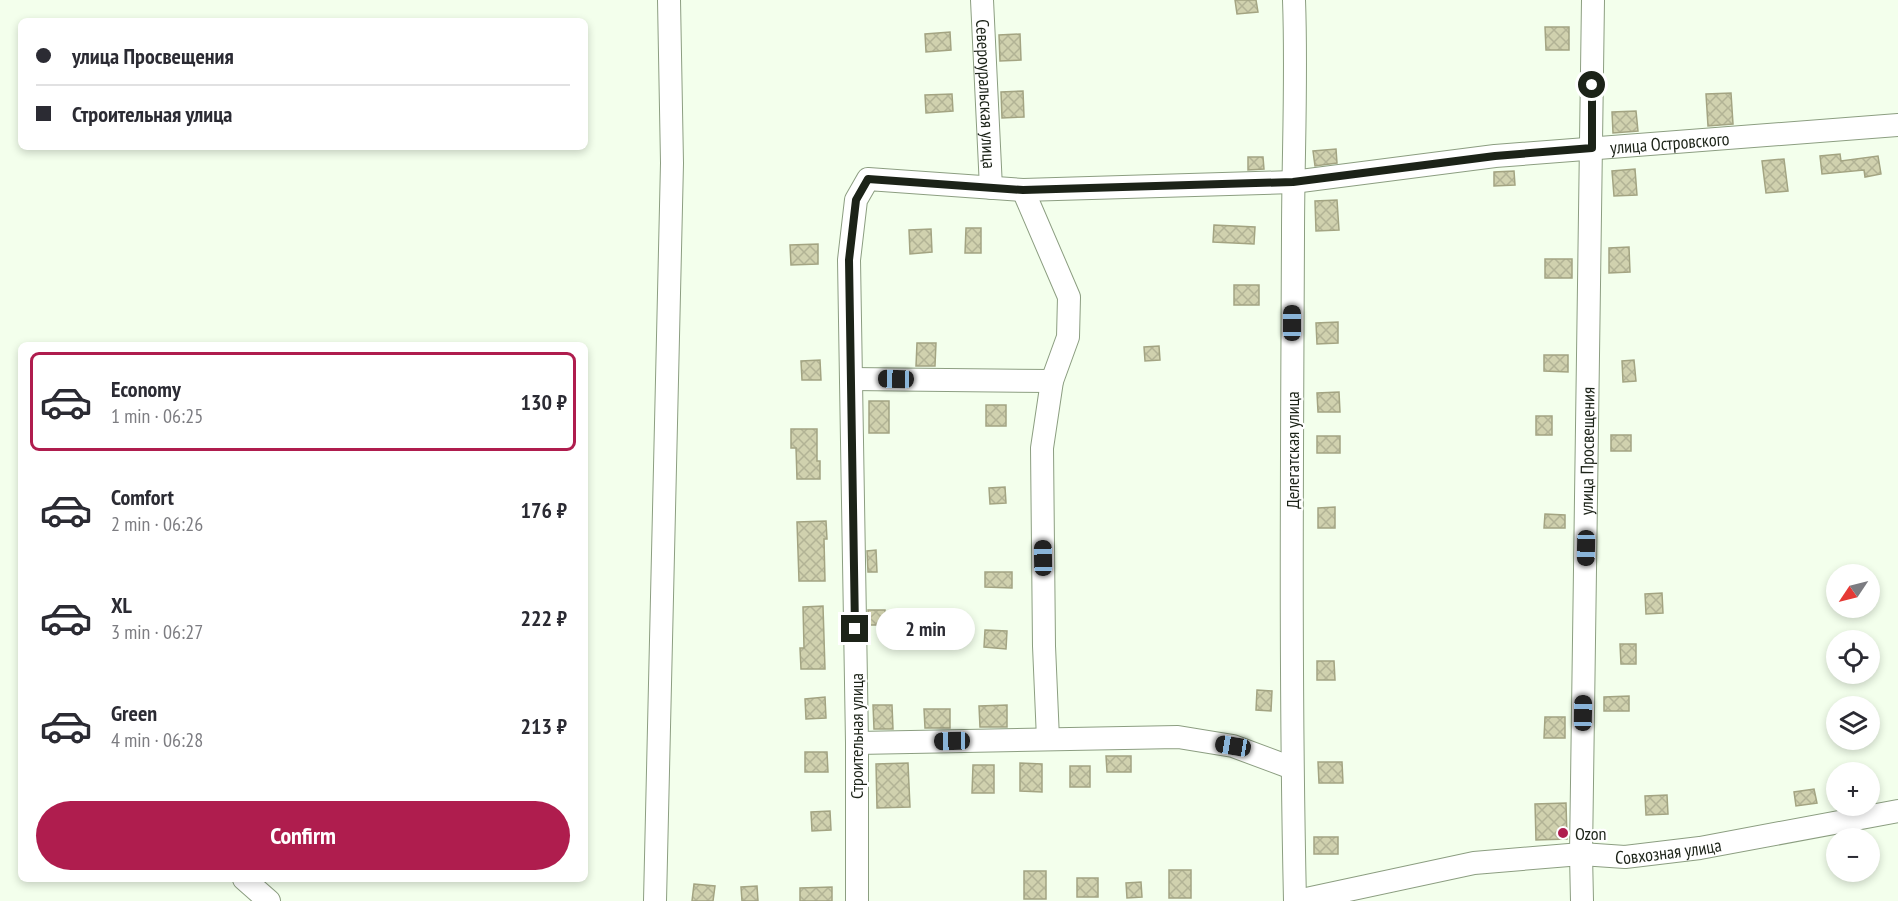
<!DOCTYPE html>
<html lang="en">
<head>
<meta charset="utf-8">
<style>
	body { margin:0; font-family:"PT Sans Narrow",sans-serif; background:#f7f7f7; color:#2b2b33; height:100vh; display:flex; flex-direction:column; font-size:22px; white-space:nowrap }
	* { box-sizing:border-box; margin:0 }
	p { font-size:20px; color:#7c7c81 }
	.icon { flex:none; width:33px; height:33px; fill:none; stroke:currentColor; stroke-width:2; stroke-linecap:round; stroke-linejoin:round }
	.map { position:relative; flex:1; overflow:hidden }
	.drawer { position:absolute; left:18px; top:342px; width:570px; height:540px; display:flex; flex-direction:column; background:#fff; border-radius:9px; box-shadow:0 3px 9px #0003 }
	.drawer>* { flex:none }
	.top-card { position:absolute; left:18px; top:18px; width:570px; height:132px; border-radius:9px; box-shadow:0 3px 9px #0003; display:grid; align-content:center; height:132px; padding:0 18px; background:#fff }
	.needle { width:39px; rotate:235deg }
	.buttons { position:absolute; left:1826px; top:564px; display:grid; gap:12px }
	.buttons a { display:grid; place-items:center; width:54px; height:54px; border-radius:50%; background:#fff; box-shadow:0 3px 9px #0003; font-size:30px }
	.end { position:absolute; width:27px; height:27px; margin:-14px; border:8px solid #1c2318; background:#fff; box-shadow:0 0 0 3px #fff }
	.from { border-radius:50% }
	.bubble { position:absolute; height:42px; border-radius:21px; background:#fff; box-shadow:0 3px 9px #0003; font-size:20px; font-weight:700; line-height:42px; text-align:center }
	.car { position:absolute; width:18px; height:36px; margin:-18px -9px; border-radius:8px; box-shadow:0 0 4px 2px #0007; background:linear-gradient(#222 24%,#8ab4d8 0 40%,#222 0 76%,#8ab4d8 0 86%,#222 0) }
	.top-card b { display:flex; align-items:center; gap:21px; height:57px; font-size:22px }
	.top-card b+b { border-top:2px solid #e1e1e2 }
	.top-card i { width:15px; height:15px; background:#2b2b33 }
	ul { padding:10px 0 0; list-style:none }
	li { display:flex; align-items:center; gap:18px; height:99px; margin:0 12px 9px; padding:0 6px; border:3px solid transparent; border-radius:9px }
	li div { flex:1 }
	li b { display:block; font-size:22px }
	li em { font-style:normal; font-weight:700 }
	li.selected { border-color:#af1d4e }
	li>.icon { width:54px; height:54px; stroke-width:1.5 }
	.cta { display:flex; gap:12px; margin-top:auto; padding:12px 18px }
	.cta a { flex:1; height:69px; border-radius:36px; background:#af1d4e; color:#fff; font-size:24px; font-weight:700; line-height:69px; text-align:center }
	.map>svg:first-child { display:block }
	.building { fill:url(#building-cross-hatch); stroke:#a3a482; stroke-width:1.5 }
	.lines { fill:none; stroke-linecap:round; stroke-linejoin:round }
	.minor-casing { stroke:#8c9e81; stroke-width:24 }
	.minor { stroke:#fff; stroke-width:22 }
	.route { stroke:#1c2318; stroke-width:8 }
	.poi-dot { fill:#af1d4e; stroke:#fff; stroke-width:2 }
	.labels { text-anchor:middle; dominant-baseline:central; stroke-width:4.5; stroke-linejoin:round; paint-order:stroke }
	.street-label { font-size:18px; fill:#1c2318; stroke:#fff }
	.poi-label { font-size:18px; fill:#1c2318; stroke:#fff; text-anchor:start }
</style>
</head>
<body>
<div class="map">
<svg width="1898" height="901" viewBox="0 0 1898 901">
	<defs>
		<pattern id="building-cross-hatch" width="8" height="8" patternUnits="userSpaceOnUse" patternTransform="scale(1.5)"><rect width="8" height="8" fill="#d0d1ae"/><path d="M0 0l8 8M0 8l8-8" fill="none" stroke="#b2b395"/></pattern>
	</defs>
	<rect width="100%" height="100%" fill="#f3ffec"/>
	<path class="building" d="M 1235,0 L 1256,0 L 1258,12 L 1237,14 Z
		M 1545,27 L 1569,27 L 1569,50 L 1546,50 Z
		M 950,32 L 951,50 L 926,52 L 925,34 Z
		M 1020,34 L 1021,60 L 1000,61 L 999,35 Z
		M 1023,91 L 1024,117 L 1002,118 L 1001,92 Z
		M 1731,93 L 1733,124 L 1708,126 L 1706,94 Z
		M 952,94 L 953,111 L 926,113 L 925,95 Z
		M 1636,111 L 1638,131 L 1613,133 L 1612,112 Z
		M 1336,149 L 1337,163 L 1315,166 L 1313,151 Z
		M 1840,154 L 1841,161 L 1878,156 L 1881,174 L 1865,177 L 1864,170 L 1822,174 L 1820,156 Z
		M 1248,157 L 1263,157 L 1264,169 L 1248,170 Z
		M 1784,159 L 1788,191 L 1766,193 L 1762,161 Z
		M 1635,169 L 1637,195 L 1614,196 L 1612,171 Z
		M 1514,171 L 1515,185 L 1494,186 L 1494,172 Z
		M 1337,200 L 1339,230 L 1316,231 L 1315,201 Z
		M 1214,225 L 1255,227 L 1254,244 L 1213,242 Z
		M 966,228 L 981,228 L 981,253 L 965,253 Z
		M 931,229 L 932,252 L 910,254 L 909,230 Z
		M 818,244 L 818,264 L 791,265 L 790,245 Z
		M 1629,247 L 1630,272 L 1609,273 L 1609,248 Z
		M 1545,259 L 1572,259 L 1572,278 L 1545,278 Z
		M 1234,285 L 1259,285 L 1259,305 L 1234,305 Z
		M 1338,322 L 1338,343 L 1317,344 L 1316,323 Z
		M 917,343 L 936,343 L 935,366 L 916,366 Z
		M 1159,346 L 1160,360 L 1145,361 L 1144,347 Z
		M 1544,355 L 1568,355 L 1568,372 L 1544,371 Z
		M 820,360 L 821,380 L 802,380 L 801,361 Z
		M 1634,360 L 1636,381 L 1623,382 L 1622,361 Z
		M 1339,392 L 1340,412 L 1318,412 L 1317,393 Z
		M 869,401 L 889,401 L 889,433 L 869,433 Z
		M 986,405 L 1006,405 L 1006,426 L 986,426 Z
		M 1536,416 L 1552,416 L 1552,435 L 1536,435 Z
		M 791,429 L 817,429 L 817,461 L 820,461 L 820,479 L 797,479 L 796,448 L 791,448 Z
		M 1611,435 L 1631,435 L 1631,451 L 1611,451 Z
		M 1317,436 L 1340,436 L 1340,453 L 1317,453 Z
		M 1005,487 L 1006,503 L 990,504 L 989,488 Z
		M 1335,507 L 1335,528 L 1318,528 L 1318,508 Z
		M 1545,514 L 1565,515 L 1565,528 L 1544,528 Z
		M 826,521 L 827,539 L 824,539 L 825,581 L 799,581 L 797,522 Z
		M 876,550 L 877,572 L 868,572 L 867,551 Z
		M 985,572 L 1012,572 L 1012,588 L 985,587 Z
		M 1662,593 L 1663,613 L 1646,614 L 1645,594 Z
		M 823,606 L 825,669 L 801,669 L 800,648 L 804,648 L 803,607 Z
		M 868,610 L 885,610 L 885,625 L 869,625 Z
		M 985,630 L 1007,631 L 1006,649 L 984,647 Z
		M 1620,644 L 1636,644 L 1636,664 L 1621,664 Z
		M 1317,661 L 1334,661 L 1335,680 L 1317,680 Z
		M 1257,690 L 1272,691 L 1271,711 L 1256,710 Z
		M 1629,696 L 1629,711 L 1604,711 L 1604,697 Z
		M 825,697 L 826,718 L 806,719 L 805,699 Z
		M 873,705 L 892,705 L 893,729 L 874,729 Z
		M 1007,705 L 1007,727 L 980,727 L 979,706 Z
		M 924,709 L 950,709 L 950,728 L 925,728 Z
		M 1545,717 L 1565,717 L 1565,738 L 1544,738 Z
		M 805,752 L 827,752 L 828,772 L 805,772 Z
		M 1106,756 L 1131,756 L 1131,772 L 1107,772 Z
		M 1318,762 L 1342,762 L 1343,783 L 1319,783 Z
		M 908,763 L 910,807 L 877,808 L 876,764 Z
		M 1020,763 L 1042,764 L 1042,792 L 1020,791 Z
		M 973,765 L 994,765 L 994,793 L 972,793 Z
		M 1070,766 L 1090,766 L 1090,787 L 1070,787 Z
		M 1814,789 L 1817,803 L 1796,806 L 1794,792 Z
		M 1667,795 L 1668,814 L 1646,815 L 1645,796 Z
		M 1566,803 L 1567,839 L 1536,840 L 1535,804 Z
		M 830,811 L 831,830 L 812,831 L 811,812 Z
		M 1314,837 L 1338,837 L 1338,854 L 1314,854 Z
		M 1169,870 L 1191,870 L 1191,898 L 1169,898 Z
		M 1024,871 L 1046,871 L 1046,899 L 1024,899 Z
		M 1077,878 L 1098,878 L 1098,897 L 1077,897 Z
		M 1141,882 L 1142,897 L 1127,898 L 1126,883 Z
		M 694,884 L 715,886 L 713,901 L 692,901 Z
		M 757,886 L 758,901 L 742,901 L 741,887 Z
		M 832,887 L 832,901 L 800,901 L 800,888 Z"/>
	<g class="lines">
		<g class="minor-casing">
			<g id="minor">
				<path id="s1" d="M 982,0 L 991,188"/>
				<path d="M 1294,0 C 1297,78 1293,157 1293,235 C 1292,457 1290,679 1295,901"/>
				<path d="M 1023,190 L 1069,297 L 1068,337 L 1052,381 L 1042,448 L 1044,646 L 1048,739"/>
				<path d="M 851,379 L 1052,381"/>
				<path d="M 857,743 L 1178,737 L 1233,746 L 1292,768"/>
				<path d="M 244,879 L 269,901"/>
				<path d="M 655,901 L 672,163 L 669,0"/>
				<path id="s2" d="M 857,901 L 857,743 L 849,260 L 856,200 L 868,179 L 1023,190 L 1293,182 L 1495,156 L 1898,125"/>
				<path id="s3" d="M 1297,901 L 1474,863 L 1581,854 L 1625,857 L 1700,848 L 1898,811"/>
				<path id="s4" d="M 1582,901 L 1581,854 L 1593,0"/>
			</g>
		</g>
		<use href="#minor" class="minor"/>
	</g>
	<g class="lines">
		<path class="route" d="M 855,629 L 849,260 L 856,200 L 868,179 L 1023,190 L 1293,182 L 1495,156 L 1592,148 L 1592,85"/>
	</g>
	<circle class="poi-dot" cx="1563" cy="833" r="6"/>
	<g class="labels">
		<g class="street-label">
			<text stroke="none"><textPath href="#s1" startOffset="94">Североуральская улица</textPath></text>
			<text stroke="none"><textPath href="#s2" startOffset="1530">улица Островского</textPath></text>
			<text transform="translate(1292 450) rotate(-90)">Делегатская улица</text>
			<text stroke="none"><textPath href="#s4" startOffset="450">улица Просвещения</textPath></text>
			<text transform="translate(856 736) rotate(-90)">Строительная улица</text>
			<text stroke="none"><textPath href="#s3" startOffset="376">Совхозная улица</textPath></text>
		</g>
		<g class="poi-label">
			<text x="1575" y="833">Ozon</text>
		</g>
	</g>
</svg>
<div class="buttons">
<a><svg class="needle" viewBox="-14 -14 28 28"><path d="M0-13l5 13h-10z" fill="#e53935"/><path d="M0 13l5-13h-10z" fill="#7c7c81"/></svg></a>
<a><svg class="icon" aria-label="locate" viewBox="0 0 24 24"><circle cx="12" cy="12" r="6"/><path d="M12 2v4M12 18v4M2 12h4M18 12h4"/></svg></a>
<a><svg class="icon" aria-label="layers" viewBox="0 0 24 24"><path d="M12 4l9 5-9 5-9-5zM3 14l9 5 9-5"/></svg></a>
<a>+</a>
<a>−</a>
</div>
<i class="end from" style="left:1592px;top:85px"></i>
<i class="end" style="left:855px;top:629px"></i>
<div class="bubble" style="left:876px;top:608px;width:99px">2 min</div>
<i class="car" style="left:1292px;top:323px;rotate:0deg"></i>
<i class="car" style="left:896px;top:379px;rotate:271deg"></i>
<i class="car" style="left:1586px;top:548px;rotate:181deg"></i>
<i class="car" style="left:1043px;top:558px;rotate:359deg"></i>
<i class="car" style="left:1583px;top:713px;rotate:1deg"></i>
<i class="car" style="left:952px;top:741px;rotate:269deg"></i>
<i class="car" style="left:1233px;top:746px;rotate:279deg"></i>
<div class="top-card">
<b><i class="from"></i>улица Просвещения</b>
<b><i></i>Строительная улица</b>
</div>
<section class="drawer">
<ul>
<li class="selected"><svg class="icon" aria-label="car" viewBox="0 0 24 24"><path d="M5 17H2v-5l4-1 3-4h7l3 4 3 1v5h-3M9 17h6M6 11h13"/><circle cx="7" cy="17" r="2"/><circle cx="17" cy="17" r="2"/></svg><div><b>Economy</b><p>1 min · 06:25</p></div><em>130 ₽</em></li>
<li><svg class="icon" aria-label="car" viewBox="0 0 24 24"><path d="M5 17H2v-5l4-1 3-4h7l3 4 3 1v5h-3M9 17h6M6 11h13"/><circle cx="7" cy="17" r="2"/><circle cx="17" cy="17" r="2"/></svg><div><b>Comfort</b><p>2 min · 06:26</p></div><em>176 ₽</em></li>
<li><svg class="icon" aria-label="car" viewBox="0 0 24 24"><path d="M5 17H2v-5l4-1 3-4h7l3 4 3 1v5h-3M9 17h6M6 11h13"/><circle cx="7" cy="17" r="2"/><circle cx="17" cy="17" r="2"/></svg><div><b>XL</b><p>3 min · 06:27</p></div><em>222 ₽</em></li>
<li><svg class="icon" aria-label="car" viewBox="0 0 24 24"><path d="M5 17H2v-5l4-1 3-4h7l3 4 3 1v5h-3M9 17h6M6 11h13"/><circle cx="7" cy="17" r="2"/><circle cx="17" cy="17" r="2"/></svg><div><b>Green</b><p>4 min · 06:28</p></div><em>213 ₽</em></li>
</ul>
<div class="cta"><a>Confirm</a></div>
</section>
</div>
</body>
</html>
